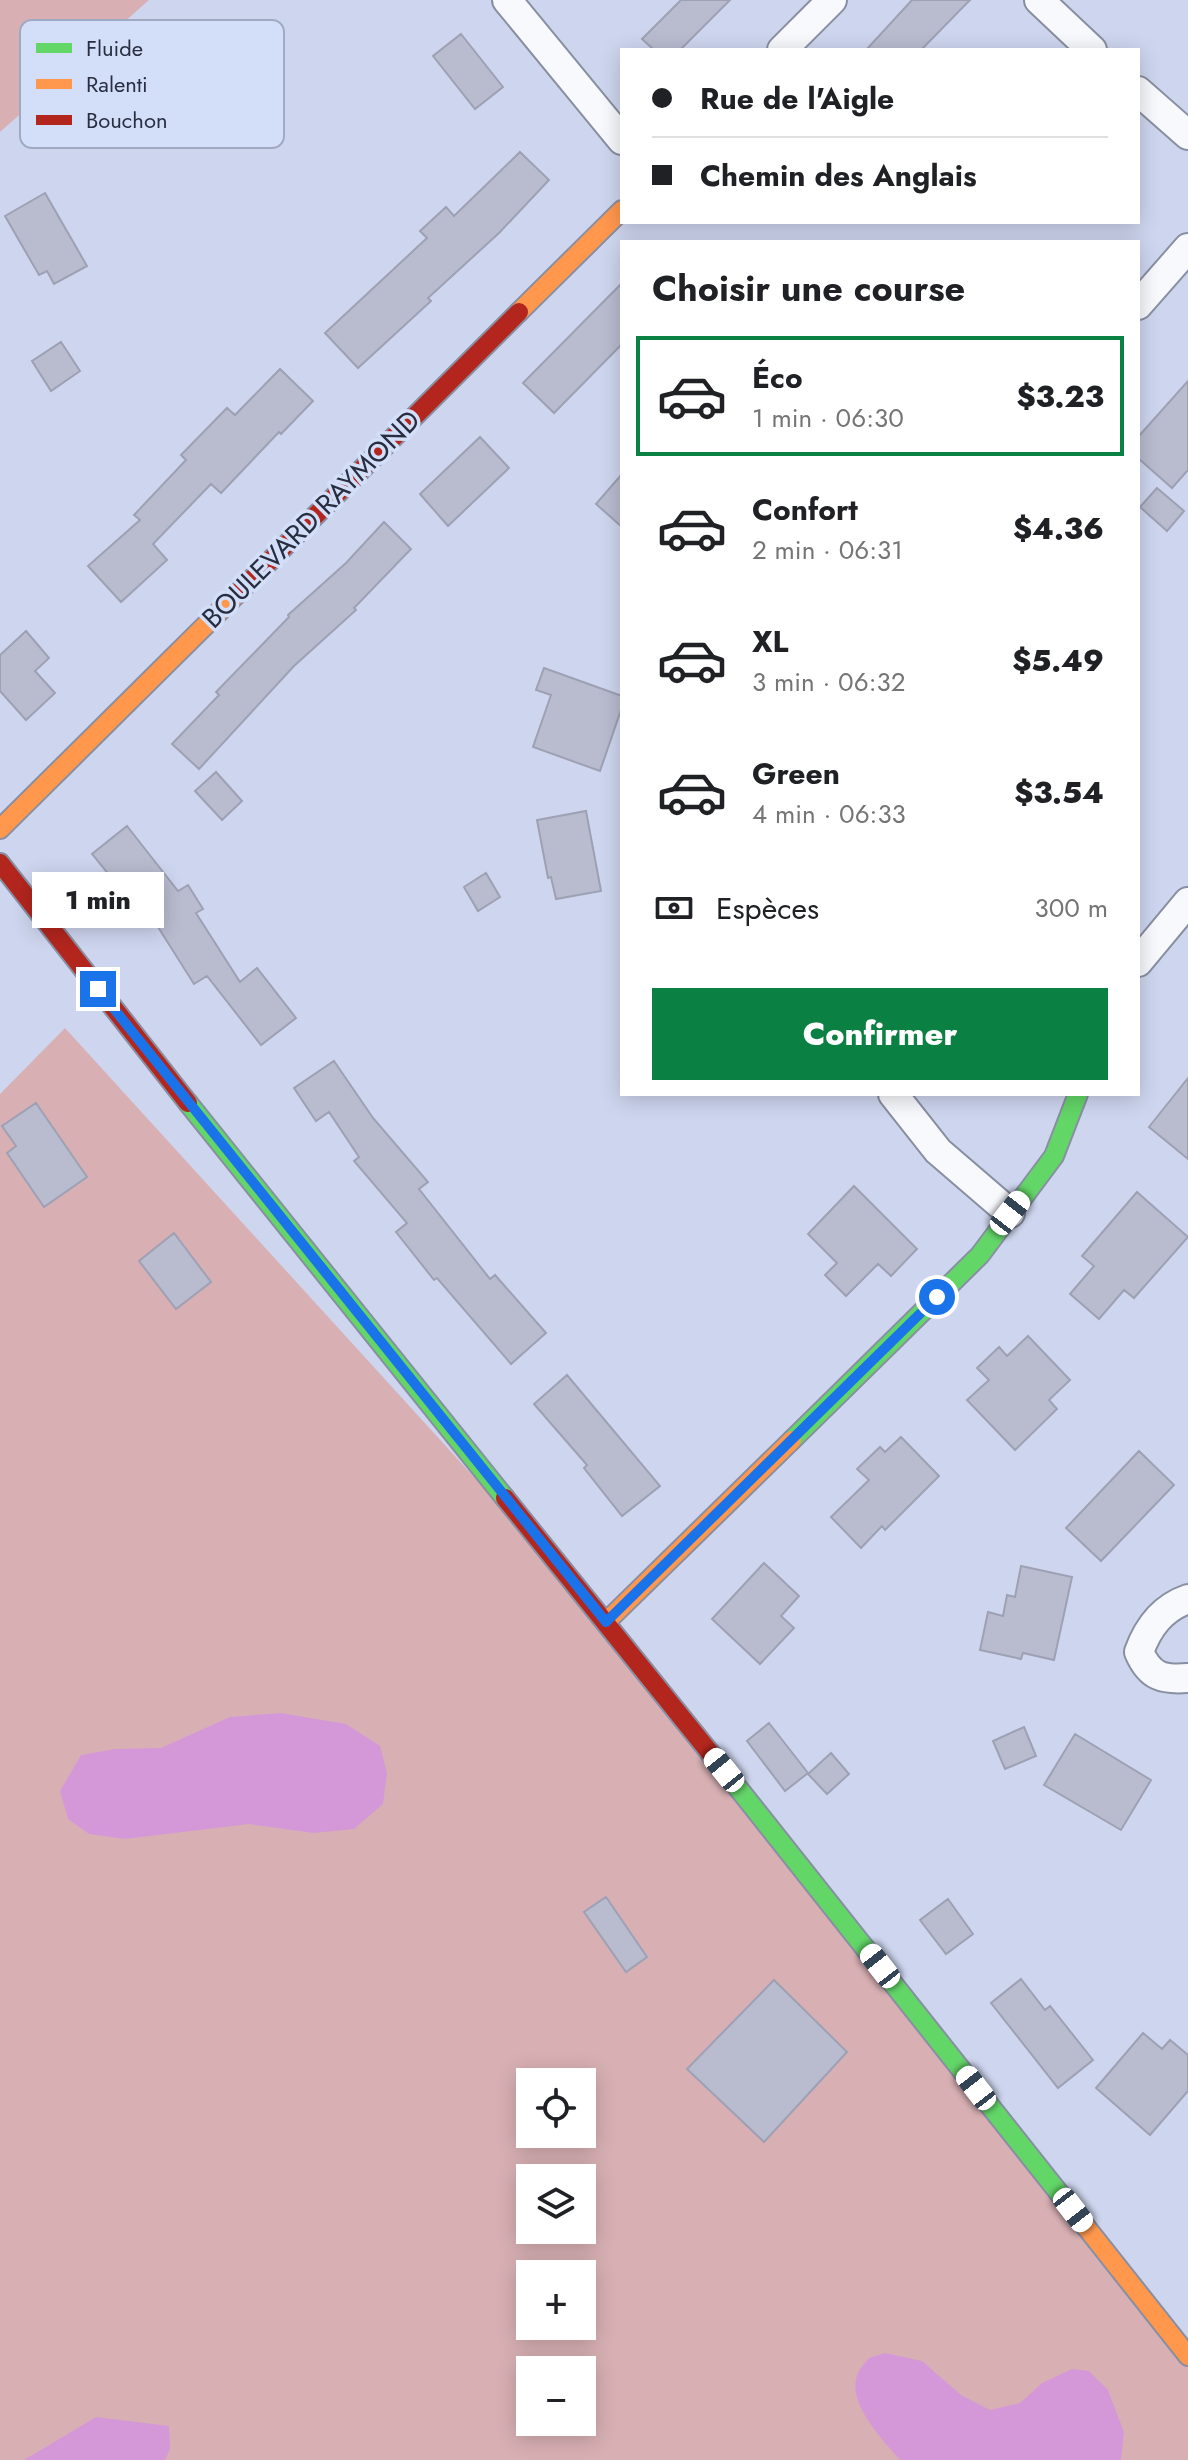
<!DOCTYPE html>
<html lang="fr">
<head>
<meta charset="utf-8">
<style>
	body { margin:0; font-family:Jost,sans-serif; background:#f2f2f2; color:#202124; height:100vh; display:flex; flex-direction:column; font-size:30px; white-space:nowrap }
	* { box-sizing:border-box; margin:0 }
	p { font-size:26px; color:#757577 }
	.icon { flex:none; width:44px; height:44px; fill:none; stroke:currentColor; stroke-width:2; stroke-linecap:round; stroke-linejoin:round }
	.map { position:relative; flex:1; overflow:hidden }
	.drawer { position:absolute; left:620px; top:240px; width:520px; height:856px; display:flex; flex-direction:column; background:#fff; border-radius:0px; box-shadow:0 4px 20px #0003 }
	.drawer>* { flex:none }
	.banner { position:absolute; left:620px; top:48px; width:520px; height:176px; border-radius:0px; box-shadow:0 4px 20px #0003; display:grid; align-content:center; height:176px; padding:0 32px; background:#fff }
	.controls { position:absolute; left:516px; top:2068px; display:grid; gap:16px }
	.controls a { display:grid; place-items:center; width:80px; height:80px; border-radius:0px; background:#fff; box-shadow:0 4px 20px #0003; font-size:40px }
	.end { position:absolute; width:36px; height:36px; margin:-18px; border:10px solid #1a73e8; background:#fff; box-shadow:0 0 0 4px #fff }
	.from { border-radius:50% }
	.bubble { position:absolute; height:56px; border-radius:0px; background:#fff; box-shadow:0 4px 20px #0003; font-size:26px; font-weight:800; line-height:56px; text-align:center }
	.car { position:absolute; width:24px; height:48px; margin:-24px -12px; border-radius:10px; box-shadow:0 0 6px 2px #0007; background:linear-gradient(#fff 24%,#345 0 40%,#fff 0 76%,#345 0 86%,#fff 0) }
	.banner b { display:flex; align-items:center; gap:28px; height:76px; font-size:30px }
	.banner b+b { border-top:2px solid #e0e0e0 }
	.banner i { width:20px; height:20px; background:#202124 }
	ul { padding:0; list-style:none }
	li { display:flex; align-items:center; gap:24px; height:120px; margin:0 16px 12px; padding:0 16px; border:4px solid transparent; border-radius:0px }
	li div { flex:1 }
	li b { display:block; font-size:30px }
	li em { font-style:normal; font-weight:800 }
	li.active { border-color:#0b8043 }
	li>.icon { width:72px; height:72px; stroke-width:1.5 }
	h2 { padding:0 32px; font-size:36px; line-height:96px }
	.pay { display:flex; align-items:center; gap:20px; height:88px; padding:0 32px; font-size:30px }
	.pay p { margin-inline-start:auto }
	.button { display:flex; gap:16px; margin-top:auto; padding:16px 32px }
	.button a { flex:1; height:92px; border-radius:0px; background:#0b8043; color:#fff; font-size:32px; font-weight:800; line-height:92px; text-align:center }
	.map>svg:first-child { display:block }
	.green { fill:#d8b0b4; fill-rule:evenodd }
	.water { fill:#d498d9 }
	.building { fill:#b9bccf; stroke:#9ea0b4; stroke-width:2 }
	.lines { fill:none; stroke-linecap:round; stroke-linejoin:round }
	.street-casing { stroke:#898fa2; stroke-width:32 }
	.fast-casing { stroke:#898fa2; stroke-width:22 }
	.slow-casing { stroke:#898fa2; stroke-width:22 }
	.jam-casing { stroke:#898fa2; stroke-width:22 }
	.street { stroke:#f8f9fd; stroke-width:28 }
	.fast { stroke:#63d668; stroke-width:18 }
	.slow { stroke:#ff974d; stroke-width:18 }
	.jam { stroke:#b3261e; stroke-width:18 }
	.route { stroke:#1a73e8; stroke-width:10 }
	.labels { text-anchor:middle; dominant-baseline:central; stroke-width:7; stroke-linejoin:round; paint-order:stroke }
	.street-label { font-size:28px; fill:#282e40; stroke:#d3def9 }
	.key { fill:#d3def9; stroke:#a0a9c2; stroke-width:2 }
	.key-label { font-size:22px; fill:#282e40 }
</style>
</head>
<body>
<div class="map">
<svg width="1188" height="2460" viewBox="0 0 1188 2460">
	<rect width="100%" height="100%" fill="#ced6ef"/>
	<path class="green" d="M 0,0 L 149,0 L 0,132 Z
		M 65,1028 L 606,1622 L 1188,2346 L 1188,2460 L 0,2460 L 0,1094 ZM 530,2082 L 582,2082 L 582,2134 L 530,2134 ZM 530,2178 L 582,2178 L 582,2230 L 530,2230 ZM 530,2274 L 582,2274 L 582,2326 L 530,2326 ZM 530,2370 L 582,2370 L 582,2422 L 530,2422 Z"/>
	<path class="water" d="M 281,1713 L 346,1724 L 380,1746 L 387,1773 L 383,1804 L 354,1829 L 314,1833 L 249,1824 L 125,1839 L 89,1834 L 68,1819 L 60,1791 L 81,1755 L 115,1749 L 161,1748 L 230,1717 Z
		M 885,2353 L 922,2361 L 961,2395 L 990,2410 L 1020,2403 L 1042,2383 L 1072,2369 L 1089,2371 L 1108,2390 L 1124,2432 L 1121,2460 L 900,2460 C 883,2440 845,2402 858,2373 C 860,2368 865,2363 869,2358 Z
		M 96,2417 L 169,2426 L 170,2449 L 165,2460 L 24,2460 Z"/>
	<path class="building" d="M 681,0 L 730,0 L 680,50 L 654,50 L 642,39 Z
		M 912,0 L 970,0 L 921,50 L 866,50 Z
		M 461,34 L 503,87 L 475,109 L 433,56 Z
		M 520,152 L 549,180 L 499,233 L 428,298 L 431,301 L 358,368 L 325,333 L 427,238 L 420,231 L 446,207 L 454,216 Z
		M 45,193 L 87,266 L 54,284 L 47,271 L 39,275 L 5,216 Z
		M 622,283 L 622,344 L 554,413 L 523,383 Z
		M 61,342 L 80,371 L 51,391 L 32,361 Z
		M 280,369 L 313,401 L 281,434 L 279,432 L 221,493 L 211,484 L 153,544 L 167,560 L 121,602 L 88,566 L 140,520 L 134,515 L 186,460 L 181,455 L 227,408 L 235,415 Z
		M 1188,381 L 1188,470 L 1172,488 L 1138,458 L 1138,437 Z
		M 480,437 L 509,468 L 448,526 L 420,494 Z
		M 622,474 L 622,527 L 596,504 Z
		M 1157,488 L 1184,511 L 1167,531 L 1140,507 Z
		M 384,522 L 411,549 L 354,608 L 356,610 L 294,666 L 199,769 L 172,744 L 219,695 L 216,692 L 289,617 L 288,615 L 346,563 Z
		M 26,631 L 49,658 L 35,671 L 55,693 L 26,720 L 0,691 L 0,655 Z
		M 544,668 L 622,696 L 622,707 L 600,771 L 533,747 L 551,695 L 536,690 Z
		M 216,772 L 242,801 L 222,820 L 195,791 Z
		M 586,811 L 601,891 L 556,899 L 551,877 L 548,878 L 537,820 Z
		M 127,826 L 178,891 L 188,885 L 203,909 L 196,913 L 240,982 L 257,968 L 296,1018 L 261,1045 L 207,976 L 194,984 L 132,886 L 124,893 L 92,854 Z
		M 486,873 L 500,897 L 478,911 L 464,887 Z
		M 334,1061 L 373,1118 L 428,1182 L 419,1189 L 490,1279 L 495,1275 L 546,1333 L 511,1364 L 437,1278 L 434,1280 L 396,1232 L 407,1223 L 354,1161 L 359,1157 L 329,1112 L 316,1121 L 294,1088 Z
		M 1188,1078 L 1188,1159 L 1149,1127 Z
		M 36,1103 L 87,1177 L 44,1207 L 7,1153 L 16,1146 L 2,1126 Z
		M 854,1186 L 917,1249 L 891,1276 L 878,1264 L 846,1296 L 825,1275 L 837,1263 L 808,1234 Z
		M 1137,1192 L 1188,1237 L 1134,1298 L 1124,1290 L 1099,1319 L 1070,1294 L 1094,1266 L 1082,1256 Z
		M 174,1233 L 211,1282 L 176,1309 L 139,1261 Z
		M 1028,1336 L 1070,1380 L 1049,1400 L 1057,1409 L 1015,1450 L 967,1400 L 989,1380 L 977,1368 L 999,1347 L 1007,1356 Z
		M 567,1375 L 660,1486 L 622,1516 L 584,1468 L 587,1465 L 534,1404 Z
		M 901,1437 L 939,1476 L 885,1530 L 882,1526 L 861,1548 L 831,1517 L 869,1480 L 857,1469 L 880,1447 L 885,1452 Z
		M 1139,1451 L 1174,1485 L 1101,1561 L 1066,1528 Z
		M 764,1563 L 799,1596 L 781,1616 L 794,1628 L 760,1664 L 712,1619 Z
		M 1021,1566 L 1072,1577 L 1054,1660 L 1023,1653 L 1021,1659 L 980,1650 L 988,1612 L 1003,1616 L 1007,1595 L 1015,1597 Z
		M 769,1723 L 808,1773 L 785,1791 L 747,1741 Z
		M 1024,1727 L 1036,1756 L 1005,1769 L 993,1741 Z
		M 1075,1734 L 1151,1780 L 1121,1830 L 1044,1785 Z
		M 831,1753 L 849,1774 L 827,1794 L 808,1774 Z
		M 606,1897 L 647,1957 L 626,1972 L 584,1912 Z
		M 948,1899 L 973,1934 L 946,1954 L 920,1920 Z
		M 1021,1979 L 1045,2010 L 1050,2006 L 1093,2060 L 1058,2088 L 991,2003 Z
		M 774,1980 L 847,2052 L 764,2142 L 687,2069 Z
		M 1143,2033 L 1162,2049 L 1170,2040 L 1188,2055 L 1188,2091 L 1150,2135 L 1096,2088 Z"/>
	<g class="lines">
		<g class="street-casing">
			<path id="street" d="M 507,0 L 622,140
				M 1039,0 L 1092,50
				M 782,50 L 832,0
				M 1138,91 L 1188,135
				M 1138,305 L 1188,248
				M 1138,962 L 1188,902
				M 893,1094 L 938,1151 L 1010,1213
				M 1188,1599 C 1162,1608 1148,1627 1139,1652 C 1150,1677 1163,1680 1188,1678"/>
		</g>
		<g class="fast-casing">
			<path id="fast" d="M 188,1103 L 505,1498
				M 792,1440 L 980,1255 L 1054,1156 L 1078,1094
				M 715,1759 L 1086,2227"/>
		</g>
		<g class="slow-casing">
			<path id="slow" d="M 519,312 L 622,210
				M 0,829 L 238,593
				M 606,1622 L 792,1440
				M 1086,2227 L 1188,2356"/>
		</g>
		<g class="jam-casing">
			<path id="jam" d="M 238,593 L 519,312
				M 0,863 L 188,1103
				M 505,1498 L 715,1759"/>
		</g>
		<use href="#street" class="street"/>
		<use href="#fast" class="fast"/>
		<use href="#slow" class="slow"/>
		<use href="#jam" class="jam"/>
	</g>
	<g class="lines">
		<path class="route" d="M 98,989 L 606,1622 L 937,1297"/>
	</g>
	<g class="labels">
		<g class="street-label">
			<text transform="translate(311 519) rotate(-45)">BOULEVARD RAYMOND</text>
		</g>
	</g>
	<rect x="20" y="20" width="264" height="128" rx="12" class="key"/>
	<rect x="36" y="43" width="36" height="10" fill="#63d668"/>
	<rect x="36" y="79" width="36" height="10" fill="#ff974d"/>
	<rect x="36" y="115" width="36" height="10" fill="#b3261e"/>
	<g class="key-label">
		<text x="86" y="56">Fluide</text>
		<text x="86" y="92">Ralenti</text>
		<text x="86" y="128">Bouchon</text>
	</g>
</svg>
<div class="controls">
<a><svg class="icon" aria-label="locate" viewBox="0 0 24 24"><circle cx="12" cy="12" r="6"/><path d="M12 2v4M12 18v4M2 12h4M18 12h4"/></svg></a>
<a><svg class="icon" aria-label="layers" viewBox="0 0 24 24"><path d="M12 4l9 5-9 5-9-5zM3 14l9 5 9-5"/></svg></a>
<a>+</a>
<a>−</a>
</div>
<i class="end from" style="left:937px;top:1297px"></i>
<i class="end" style="left:98px;top:989px"></i>
<div class="bubble" style="left:32px;top:872px;width:132px">1 min</div>
<i class="car" style="left:1010px;top:1213px;rotate:38deg"></i>
<i class="car" style="left:724px;top:1770px;rotate:321deg"></i>
<i class="car" style="left:880px;top:1966px;rotate:322deg"></i>
<i class="car" style="left:976px;top:2088px;rotate:322deg"></i>
<i class="car" style="left:1073px;top:2210px;rotate:142deg"></i>
<div class="banner">
<b><i class="from"></i>Rue de l'Aigle</b>
<b><i></i>Chemin des Anglais</b>
</div>
<section class="drawer">
<h2>Choisir une course</h2>
<ul>
<li class="active"><svg class="icon" aria-label="car" viewBox="0 0 24 24"><path d="M5 17H2v-5l4-1 3-4h7l3 4 3 1v5h-3M9 17h6M6 11h13"/><circle cx="7" cy="17" r="2"/><circle cx="17" cy="17" r="2"/></svg><div><b>Éco</b><p>1 min · 06:30</p></div><em>$3.23</em></li>
<li><svg class="icon" aria-label="car" viewBox="0 0 24 24"><path d="M5 17H2v-5l4-1 3-4h7l3 4 3 1v5h-3M9 17h6M6 11h13"/><circle cx="7" cy="17" r="2"/><circle cx="17" cy="17" r="2"/></svg><div><b>Confort</b><p>2 min · 06:31</p></div><em>$4.36</em></li>
<li><svg class="icon" aria-label="car" viewBox="0 0 24 24"><path d="M5 17H2v-5l4-1 3-4h7l3 4 3 1v5h-3M9 17h6M6 11h13"/><circle cx="7" cy="17" r="2"/><circle cx="17" cy="17" r="2"/></svg><div><b>XL</b><p>3 min · 06:32</p></div><em>$5.49</em></li>
<li><svg class="icon" aria-label="car" viewBox="0 0 24 24"><path d="M5 17H2v-5l4-1 3-4h7l3 4 3 1v5h-3M9 17h6M6 11h13"/><circle cx="7" cy="17" r="2"/><circle cx="17" cy="17" r="2"/></svg><div><b>Green</b><p>4 min · 06:33</p></div><em>$3.54</em></li>
</ul>
<div class="pay"><svg class="icon" aria-label="cash" viewBox="0 0 24 24"><path d="M3 7h18v10H3z"/><circle cx="12" cy="12" r="2"/></svg>Espèces<p>300 m</p></div>
<div class="button"><a>Confirmer</a></div>
</section>
</div>
</body>
</html>
